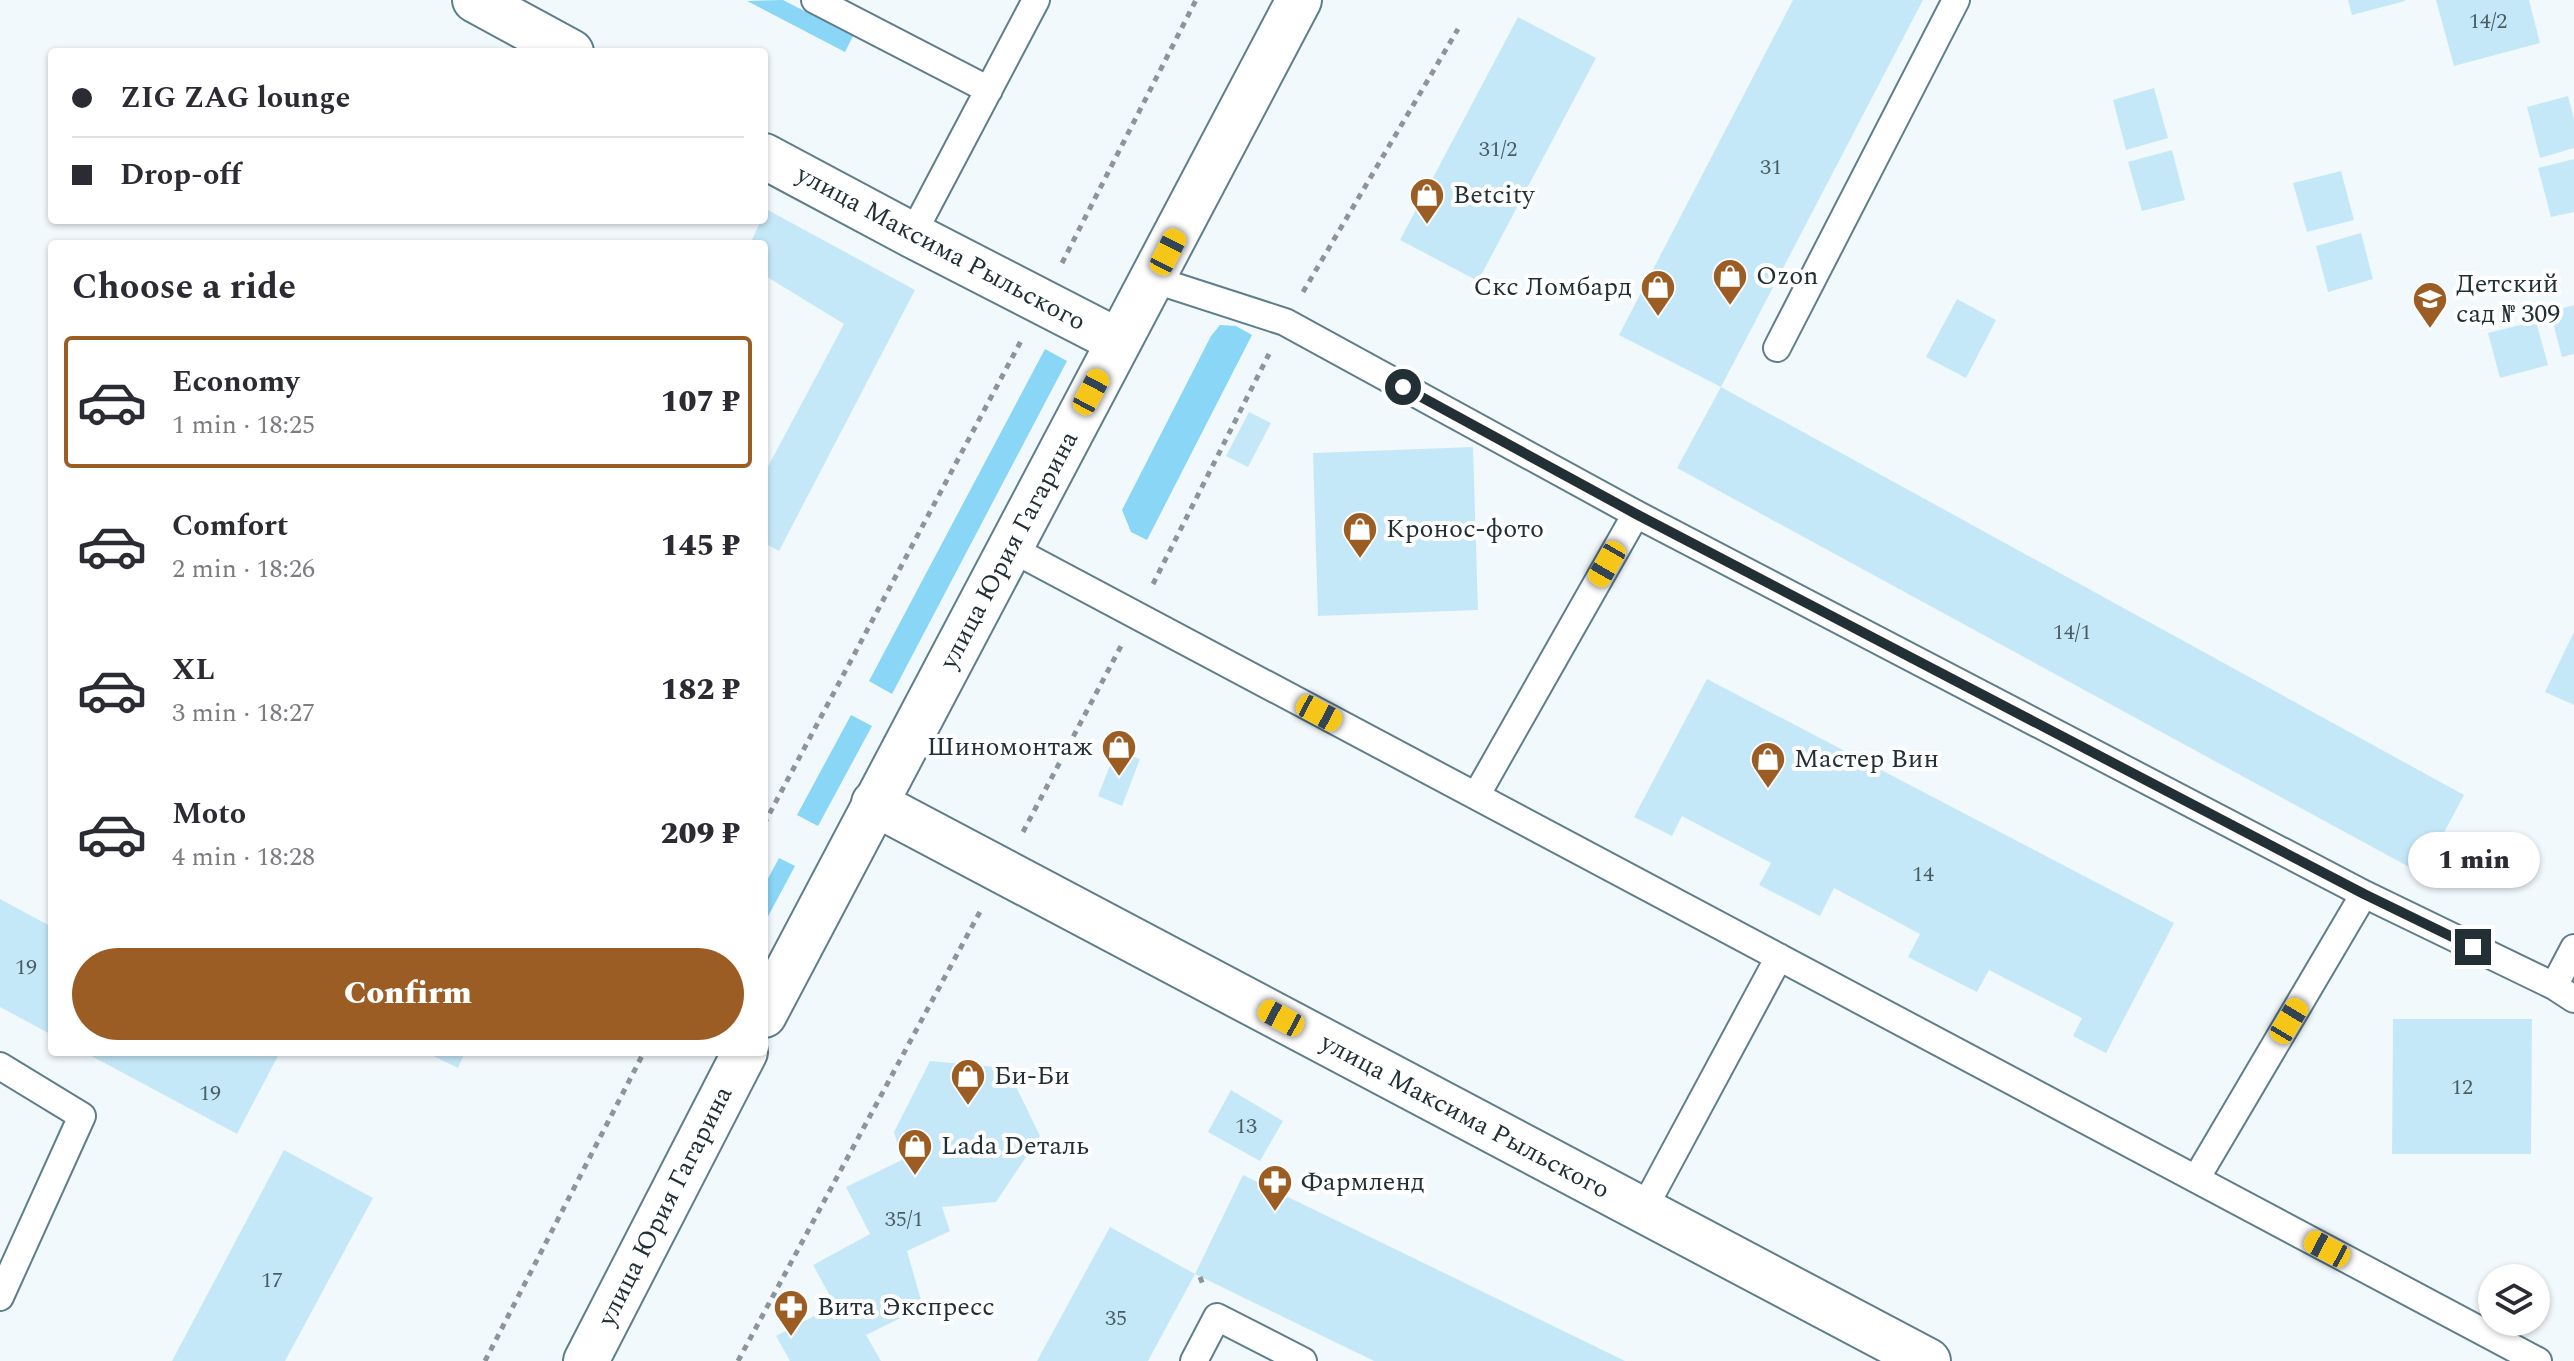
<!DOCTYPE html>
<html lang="en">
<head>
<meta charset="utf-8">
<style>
	body { margin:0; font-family:Spectral,serif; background:#f2f2f3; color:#2b2b33; height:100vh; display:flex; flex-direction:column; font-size:30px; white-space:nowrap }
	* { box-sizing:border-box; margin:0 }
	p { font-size:26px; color:#7c7c81 }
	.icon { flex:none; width:44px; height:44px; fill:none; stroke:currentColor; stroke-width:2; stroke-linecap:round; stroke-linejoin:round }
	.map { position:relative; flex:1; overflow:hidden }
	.details { position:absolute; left:48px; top:240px; width:720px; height:816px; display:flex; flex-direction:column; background:#fff; border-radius:8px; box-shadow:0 2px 6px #0004 }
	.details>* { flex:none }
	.hud { position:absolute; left:48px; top:48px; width:720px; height:176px; border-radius:8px; box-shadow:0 2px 6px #0004; display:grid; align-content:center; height:176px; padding:0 24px; background:#fff }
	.fabs { position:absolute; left:2478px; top:1264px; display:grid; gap:16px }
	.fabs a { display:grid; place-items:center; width:72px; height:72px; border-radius:50%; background:#fff; box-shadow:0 2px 6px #0004; font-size:40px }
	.end { position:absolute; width:36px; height:36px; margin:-18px; border:10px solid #223036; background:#fff; box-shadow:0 0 0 4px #fff }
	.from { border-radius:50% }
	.bubble { position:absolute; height:56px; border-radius:28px; background:#fff; box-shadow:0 2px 6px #0004; font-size:26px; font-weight:800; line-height:56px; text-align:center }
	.car { position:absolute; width:24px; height:48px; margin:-24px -12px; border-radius:10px; box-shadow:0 0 6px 2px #0007; background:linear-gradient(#f5c518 24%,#345 0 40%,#f5c518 0 76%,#345 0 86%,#f5c518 0) }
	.hud b { display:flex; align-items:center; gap:28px; height:76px; font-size:30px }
	.hud b+b { border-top:2px solid #e1e1e2 }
	.hud i { width:20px; height:20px; background:#2b2b33 }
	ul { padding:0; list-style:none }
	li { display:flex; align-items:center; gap:24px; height:132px; margin:0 16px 12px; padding:0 8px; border:4px solid transparent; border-radius:8px }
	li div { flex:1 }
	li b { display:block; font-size:30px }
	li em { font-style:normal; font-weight:800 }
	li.on { border-color:#9c5d25 }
	li>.icon { width:72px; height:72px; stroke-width:1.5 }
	h2 { padding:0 24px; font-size:36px; line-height:96px }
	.action { display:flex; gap:16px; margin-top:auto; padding:16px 24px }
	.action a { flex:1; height:92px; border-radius:48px; background:#9c5d25; color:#fff; font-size:32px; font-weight:800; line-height:92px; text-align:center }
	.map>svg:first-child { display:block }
	.green { fill:#89d6f6 }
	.building { fill:#c5e8f8 }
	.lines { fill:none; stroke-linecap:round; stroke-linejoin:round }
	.service-casing { stroke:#5e7e8d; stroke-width:30 }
	.minor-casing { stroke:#5e7e8d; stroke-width:48 }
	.secondary-casing { stroke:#5e7e8d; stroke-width:48 }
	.path { stroke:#8b969a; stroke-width:5; stroke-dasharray:6 6; stroke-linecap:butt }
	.service { stroke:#fff; stroke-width:26 }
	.minor { stroke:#fff; stroke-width:44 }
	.secondary { stroke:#fff; stroke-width:44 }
	.route { stroke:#223036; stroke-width:10 }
	.labels { text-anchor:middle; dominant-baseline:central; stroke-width:8; stroke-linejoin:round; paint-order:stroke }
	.number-label { font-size:22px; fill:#4b5e66 }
	.poi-label { font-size:26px; fill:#223036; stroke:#fff; text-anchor:start }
	.street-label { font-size:26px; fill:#223036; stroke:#fff }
</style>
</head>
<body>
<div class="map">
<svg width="2574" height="1361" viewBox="0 0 2574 1361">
	<rect width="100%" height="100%" fill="#f2f9fc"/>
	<path class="green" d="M 783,0 L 853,36 L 845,52 L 747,1 Z
		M 1220,325 L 1236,326 L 1252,335 L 1147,540 L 1131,532 L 1122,510 L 1211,336 Z
		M 1045,349 L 1067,361 L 892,694 L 869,681 Z
		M 851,715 L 872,726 L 818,826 L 797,815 Z
		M 779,858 L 795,866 L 764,924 L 764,886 Z"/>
	<path class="building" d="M 1793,0 L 1923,0 L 1721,387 L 1619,335 Z
		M 2348,0 L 2405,0 L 2405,1 L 2352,15 Z
		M 2436,0 L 2529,0 L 2540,43 L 2454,66 Z
		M 1518,17 L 1596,58 L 1478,281 L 1400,240 Z
		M 2154,88 L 2168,138 L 2126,150 L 2113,100 Z
		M 2568,96 L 2574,119 L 2574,148 L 2540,158 L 2527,107 Z
		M 2172,150 L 2185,200 L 2142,211 L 2128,162 Z
		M 2574,159 L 2574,212 L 2551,217 L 2538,168 Z
		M 2341,171 L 2354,220 L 2307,232 L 2293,183 Z
		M 766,209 L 915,290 L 779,551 L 764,543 L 764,474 L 844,324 L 764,275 L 764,244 L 750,244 L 761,220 L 764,220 Z
		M 2361,233 L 2373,279 L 2328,292 L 2316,246 Z
		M 1957,299 L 1996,320 L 1966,378 L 1926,357 Z
		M 2574,305 L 2574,354 L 2562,357 L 2550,312 Z
		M 2536,321 L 2548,365 L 2500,378 L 2488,333 Z
		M 1721,387 L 2464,795 L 2422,874 L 1677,468 Z
		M 1249,412 L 1271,423 L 1248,467 L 1226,456 Z
		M 1473,447 L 1478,610 L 1318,616 L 1313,453 Z
		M 2574,632 L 2574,705 L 2545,692 Z
		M 1707,679 L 2174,923 L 2106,1053 L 2073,1036 L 2082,1018 L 1989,970 L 1977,992 L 1908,957 L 1920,934 L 1834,888 L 1820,916 L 1759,885 L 1771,863 L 1682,816 L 1672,836 L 1634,817 Z
		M 1116,750 L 1140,759 L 1122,806 L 1098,796 Z
		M 0,899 L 52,927 L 52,1035 L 0,1007 Z
		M 2393,1019 L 2532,1019 L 2531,1154 L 2392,1154 Z
		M 84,1052 L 280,1052 L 237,1134 Z
		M 425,1052 L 465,1052 L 458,1068 Z
		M 930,1061 L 1007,1068 L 1040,1136 L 996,1202 L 942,1207 L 950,1231 L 907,1251 L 923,1307 L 866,1335 L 881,1361 L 790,1361 L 776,1336 L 835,1305 L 813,1265 L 870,1234 L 846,1187 L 902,1160 L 894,1132 Z
		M 1231,1090 L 1283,1121 L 1260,1161 L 1208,1132 Z
		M 284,1150 L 373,1198 L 285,1361 L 172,1361 Z
		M 1243,1175 L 1625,1361 L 1374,1361 L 1195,1274 L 1148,1361 L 1037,1361 L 1110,1227 L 1195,1274 Z"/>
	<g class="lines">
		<g class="service-casing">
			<path id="service" d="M 815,0 L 989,90
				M 912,235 L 1036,0
				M 1152,279 L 1285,322 L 1636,514 L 2364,894 L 2554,986 L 2574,999
				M 1777,348 L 1956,0
				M 1010,548 L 2538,1361
				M 1476,796 L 1636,514
				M 2554,986 L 2574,948
				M 0,1066 L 82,1116 L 0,1297
				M 2196,1179 L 2364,894
				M 1643,1210 L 1779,957
				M 1194,1361 L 1217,1317 L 1303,1361"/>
		</g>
		<g class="minor-casing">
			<path id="minor" d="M 475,0 L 571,52
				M 764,156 L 912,235 L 1118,341
				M 874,803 L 1928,1361"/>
		</g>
		<g class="secondary-casing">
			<path id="secondary" d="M 764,1015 L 1299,0
				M 586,1361 L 745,1052"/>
		</g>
		<path class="path" d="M 1062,263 L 1196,0
			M 1303,292 L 1458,29
			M 1153,584 L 1269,354
			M 764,824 L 1022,339
			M 1023,832 L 1121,646
			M 1200,1277 L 1204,1287
			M 485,1361 L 644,1052
			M 738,1361 L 982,908"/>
		<use href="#service" class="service"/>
		<use href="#minor" class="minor"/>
		<use href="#secondary" class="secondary"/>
	</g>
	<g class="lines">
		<path class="route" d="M 1403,387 L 1636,514 L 2364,894 L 2473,947"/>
	</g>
	<defs>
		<g id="shop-pin" transform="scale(1.8)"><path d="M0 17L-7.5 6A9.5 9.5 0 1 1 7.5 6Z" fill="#9c5d25" stroke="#fff"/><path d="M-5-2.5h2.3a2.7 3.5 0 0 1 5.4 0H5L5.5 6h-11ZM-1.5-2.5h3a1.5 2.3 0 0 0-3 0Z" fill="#fff"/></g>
		<g id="school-pin" transform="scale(1.8)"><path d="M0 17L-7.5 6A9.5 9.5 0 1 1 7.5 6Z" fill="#9c5d25" stroke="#fff"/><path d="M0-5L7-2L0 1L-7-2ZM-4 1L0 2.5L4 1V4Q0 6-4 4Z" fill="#fff"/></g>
		<g id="pharmacy-pin" transform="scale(1.8)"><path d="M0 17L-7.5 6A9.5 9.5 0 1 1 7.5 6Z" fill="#9c5d25" stroke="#fff"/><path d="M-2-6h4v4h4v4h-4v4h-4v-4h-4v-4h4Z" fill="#fff"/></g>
	</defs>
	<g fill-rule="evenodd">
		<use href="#shop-pin" x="1427" y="195"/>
		<use href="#shop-pin" x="1730" y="276"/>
		<use href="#shop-pin" x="1658" y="287"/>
		<use href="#school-pin" x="2430" y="299"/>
		<use href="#shop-pin" x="1360" y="529"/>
		<use href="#shop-pin" x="1119" y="747"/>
		<use href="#shop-pin" x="1768" y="759"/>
		<use href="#shop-pin" x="968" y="1076"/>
		<use href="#shop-pin" x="915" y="1146"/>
		<use href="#pharmacy-pin" x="1275" y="1182"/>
		<use href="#pharmacy-pin" x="791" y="1307"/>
	</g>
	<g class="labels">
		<g class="number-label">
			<text x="2488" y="21">14/2</text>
			<text x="1498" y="149">31/2</text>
			<text x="1771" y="167">31</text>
			<text x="2072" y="632">14/1</text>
			<text x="1923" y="874">14</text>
			<text x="26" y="967">19</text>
			<text x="2462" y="1087">12</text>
			<text x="210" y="1093">19</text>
			<text x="1246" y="1126">13</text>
			<text x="904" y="1219">35/1</text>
			<text x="272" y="1280">17</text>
			<text x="1116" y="1318">35</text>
		</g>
		<g class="poi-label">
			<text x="1453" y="195">Betcity</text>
			<text x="1756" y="276">Ozon</text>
			<text x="2456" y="284">Детский<tspan x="2456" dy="30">сад № 309</tspan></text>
			<text x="1632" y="287" text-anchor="end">Скс Ломбард</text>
			<text x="1386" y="529">Кронос-фото</text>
			<text x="1093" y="747" text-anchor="end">Шиномонтаж</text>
			<text x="1794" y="759">Мастер Вин</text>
			<text x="994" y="1076">Би-Би</text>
			<text x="941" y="1146">Lada Dеталь</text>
			<text x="1301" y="1182">Фармленд</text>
			<text x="817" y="1307">Вита Экспресс</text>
		</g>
		<g class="street-label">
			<text transform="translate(941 248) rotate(28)">улица Максима Рыльского</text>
			<text transform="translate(1009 550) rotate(-62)">улица Юрия Гагарина</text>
			<text transform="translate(1465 1116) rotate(28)">улица Максима Рыльского</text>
			<text transform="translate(665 1206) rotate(-63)">улица Юрия Гагарина</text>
		</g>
	</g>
</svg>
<div class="fabs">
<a><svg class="icon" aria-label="layers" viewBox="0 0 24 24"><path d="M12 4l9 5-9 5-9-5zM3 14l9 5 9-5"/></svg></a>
</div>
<i class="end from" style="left:1403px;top:387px"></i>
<i class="end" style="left:2473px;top:947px"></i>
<div class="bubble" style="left:2408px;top:832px;width:132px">1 min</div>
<i class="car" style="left:1168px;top:252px;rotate:27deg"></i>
<i class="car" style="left:1091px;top:392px;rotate:28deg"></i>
<i class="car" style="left:1607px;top:564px;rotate:210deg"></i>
<i class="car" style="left:1319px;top:713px;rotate:118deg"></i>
<i class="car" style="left:1281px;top:1018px;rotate:298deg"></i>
<i class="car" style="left:2289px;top:1021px;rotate:31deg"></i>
<i class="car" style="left:2327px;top:1249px;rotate:298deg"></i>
<div class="hud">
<b><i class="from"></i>ZIG ZAG lounge</b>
<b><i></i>Drop-off</b>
</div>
<section class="details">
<h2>Choose a ride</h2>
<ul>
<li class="on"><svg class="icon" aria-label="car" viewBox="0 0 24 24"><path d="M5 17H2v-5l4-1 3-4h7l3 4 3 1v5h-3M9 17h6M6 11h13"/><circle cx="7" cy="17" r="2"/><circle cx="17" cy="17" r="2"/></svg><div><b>Economy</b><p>1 min · 18:25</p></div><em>107 ₽</em></li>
<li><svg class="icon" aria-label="car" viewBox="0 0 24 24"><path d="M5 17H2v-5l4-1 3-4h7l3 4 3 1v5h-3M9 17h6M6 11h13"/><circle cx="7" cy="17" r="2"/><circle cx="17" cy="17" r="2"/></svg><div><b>Comfort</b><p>2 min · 18:26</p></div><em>145 ₽</em></li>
<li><svg class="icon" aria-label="car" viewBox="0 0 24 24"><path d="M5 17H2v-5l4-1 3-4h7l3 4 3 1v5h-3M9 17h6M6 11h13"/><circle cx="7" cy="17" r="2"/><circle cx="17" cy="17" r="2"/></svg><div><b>XL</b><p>3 min · 18:27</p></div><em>182 ₽</em></li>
<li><svg class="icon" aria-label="car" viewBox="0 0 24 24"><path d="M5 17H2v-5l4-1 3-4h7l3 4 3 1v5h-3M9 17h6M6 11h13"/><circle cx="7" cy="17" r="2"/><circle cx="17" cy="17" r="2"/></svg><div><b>Moto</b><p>4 min · 18:28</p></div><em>209 ₽</em></li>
</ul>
<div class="action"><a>Confirm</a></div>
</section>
</div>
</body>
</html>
